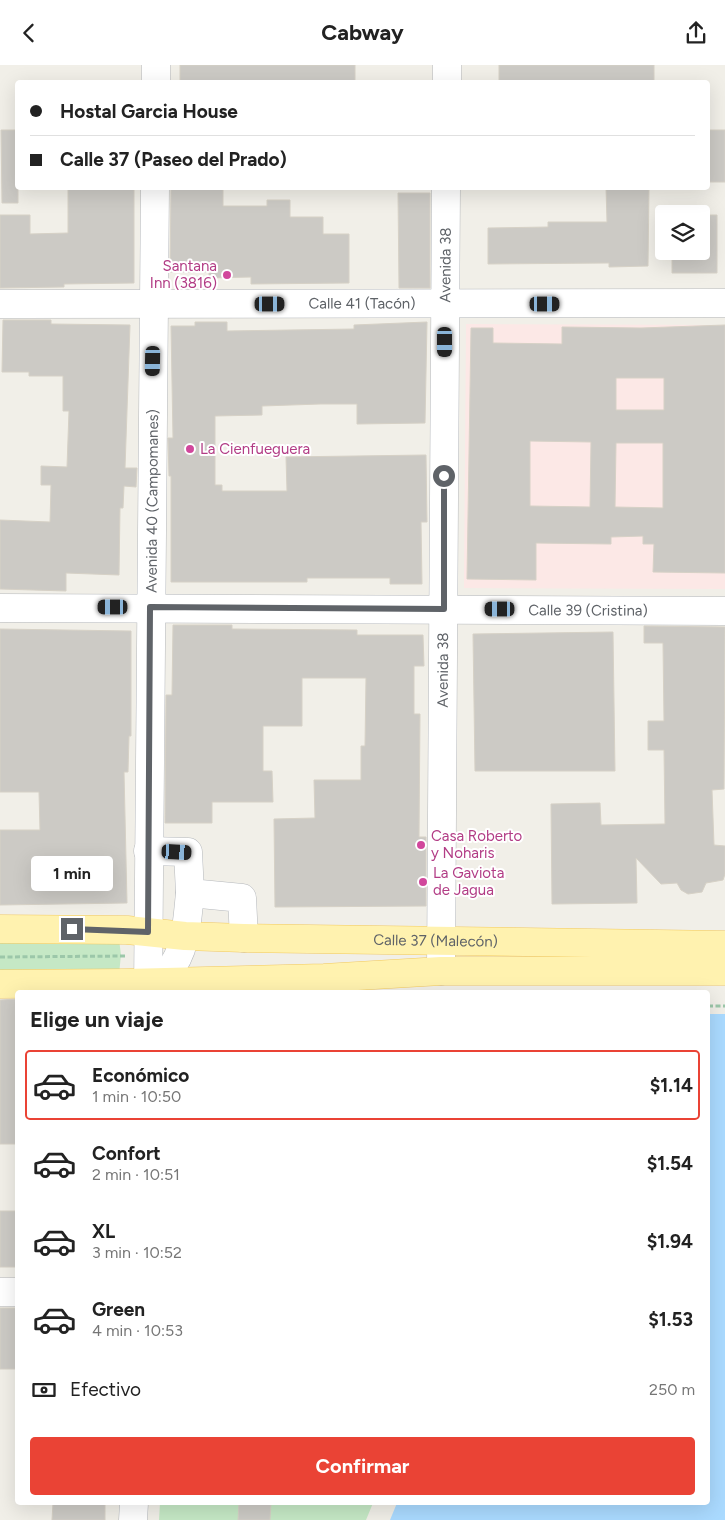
<!DOCTYPE html>
<html lang="es">
<head>
<meta charset="utf-8">
<style>
	body { margin:0; font-family:Figtree,sans-serif; background:#f6f6f6; color:#222; height:100vh; display:flex; flex-direction:column; font-size:19px; white-space:nowrap }
	* { box-sizing:border-box; margin:0 }
	p { font-size:16px; color:#767676 }
	.icon { flex:none; width:28px; height:28px; fill:none; stroke:currentColor; stroke-width:2; stroke-linecap:round; stroke-linejoin:round }
	.map { position:relative; flex:1; overflow:hidden }
	.details { position:absolute; left:15px; top:925px; width:695px; height:515px; display:flex; flex-direction:column; background:#fff; border-radius:5px; box-shadow:0 5px 20px #0002 }
	.details>* { flex:none }
	.hud { position:absolute; left:15px; top:15px; width:695px; height:110px; border-radius:5px; box-shadow:0 5px 20px #0002; display:grid; align-content:center; height:110px; padding:0 15px; background:#fff }
	.fabs { position:absolute; left:655px; top:140px; display:grid; gap:10px }
	.fabs a { display:grid; place-items:center; width:55px; height:55px; border-radius:5px; background:#fff; box-shadow:0 5px 20px #0002; font-size:25px }
	.end { position:absolute; width:22px; height:22px; margin:-11px; border:6px solid #5f6368; background:#fff; box-shadow:0 0 0 2px #fff }
	.from { border-radius:50% }
	.bubble { position:absolute; height:35px; border-radius:5px; background:#fff; box-shadow:0 5px 20px #0002; font-size:16px; font-weight:700; line-height:35px; text-align:center }
	.car { position:absolute; width:15px; height:30px; margin:-15px -8px; border-radius:6px; box-shadow:0 0 4px 1px #0007; background:linear-gradient(#222 24%,#8ab4d8 0 40%,#222 0 76%,#8ab4d8 0 86%,#222 0) }
	.hud b { display:flex; align-items:center; gap:18px; height:48px; font-size:19px }
	.hud b+b { border-top:1px solid #e0e0e0 }
	.hud i { width:12px; height:12px; background:#222 }
	ul { padding:0; list-style:none }
	li { display:flex; align-items:center; gap:15px; height:70px; margin:0 10px 8px; padding:0 5px; border:2px solid transparent; border-radius:5px }
	li div { flex:1 }
	li b { display:block; font-size:19px }
	li em { font-style:normal; font-weight:700 }
	li.active { border-color:#ea4335 }
	li>.icon { width:45px; height:45px; stroke-width:1.5 }
	h2 { padding:0 15px; font-size:22px; line-height:60px }
	.pay { display:flex; align-items:center; gap:12px; height:55px; padding:0 15px; font-size:19px }
	.pay p { margin-inline-start:auto }
	.action { display:flex; gap:10px; margin-top:auto; padding:10px 15px }
	.action a { flex:1; height:58px; border-radius:5px; background:#ea4335; color:#fff; font-size:20px; font-weight:700; line-height:58px; text-align:center }
	header { display:flex; justify-content:space-between; align-items:center; height:65px; padding:0 15px; background:#fff; font-size:22px; font-weight:700 }
	.map>svg:first-child { display:block }
	.medical { fill:#fce8e6 }
	.green { fill:#c5e8c5 }
	.water { fill:#aadaff }
	.building { fill:#cccac5; stroke:#d6d1c6; fill-rule:evenodd }
	.lines { fill:none; stroke-linecap:round; stroke-linejoin:round }
	.minor-casing { stroke:#b5b8bc; stroke-width:29 }
	.major-casing { stroke:#f2c960; stroke-width:29 }
	.path { stroke:#9cc7a9; stroke-width:3; stroke-dasharray:5 2.5; stroke-linecap:butt }
	.minor { stroke:#fff; stroke-width:28 }
	.major { stroke:#fff2af; stroke-width:28 }
	.route { stroke:#5f6368; stroke-width:6 }
	.hotel-dot { fill:#d1479c; stroke:#fff; stroke-width:2 }
	.labels { text-anchor:middle; dominant-baseline:central; stroke-width:4; stroke-linejoin:round; paint-order:stroke }
	.street-label { font-size:15px; fill:#5f6368; stroke:#fff }
	.hotel-label { font-size:15px; fill:#b23c85; stroke:#fff; text-anchor:start }
</style>
</head>
<body>
<header><svg class="icon" aria-label="back" viewBox="0 0 24 24"><path d="M15 5l-7 7 7 7"/></svg>Cabway<svg class="icon" aria-label="share" viewBox="0 0 24 24"><path d="M12 15V3M7 8l5-5 5 5M5 13v7h14v-7"/></svg></header>
<div class="map">
<svg width="725" height="1455" viewBox="0 0 725 1455">
	<rect width="100%" height="100%" fill="#f1efe8"/>
	<path class="medical" d="M 466,259 L 725,260 L 725,524 L 464,523 Z"/>
	<path class="green" d="M 0,873 L 119,874 L 121,890 L 119,909 L 0,909 Z
		M 160,1438 L 373,1438 L 366,1455 L 159,1455 Z"/>
	<path class="water" d="M 708,949 L 725,949 L 725,1455 L 390,1455 L 397,1438 L 708,1438 Z"/>
	<path class="building" d="M 180,0 L 355,0 L 355,18 L 180,18 Z
		M 499,0 L 654,0 L 654,18 L 499,18 Z
		M 1,65 L 18,65 L 18,138 L 2,138 Z
		M 708,65 L 725,65 L 725,117 L 708,117 Z
		M 68,122 L 134,122 L 134,218 L 64,219 L 64,222 L 0,223 L 0,150 L 30,150 L 30,169 L 68,168 Z
		M 171,122 L 223,122 L 223,141 L 267,141 L 267,135 L 290,135 L 290,152 L 323,152 L 323,169 L 349,169 L 349,218 L 251,219 L 251,212 L 209,213 L 209,207 L 170,207 Z
		M 606,122 L 649,122 L 648,201 L 609,202 L 609,198 L 488,199 L 488,163 L 548,162 L 548,157 L 607,157 Z
		M 398,128 L 430,128 L 430,223 L 399,223 Z
		M 701,150 L 717,150 L 717,208 L 672,208 L 672,186 L 701,186 Z
		M 3,255 L 51,255 L 51,259 L 130,260 L 125,403 L 137,403 L 136,422 L 124,421 L 123,443 L 120,443 L 119,510 L 66,508 L 66,526 L 0,524 L 0,455 L 50,457 L 51,420 L 41,420 L 41,401 L 67,402 L 69,346 L 63,346 L 63,311 L 29,311 L 29,307 L 2,307 Z
		M 195,257 L 227,257 L 227,266 L 354,264 L 354,260 L 427,257 L 425,358 L 357,359 L 357,339 L 320,339 L 262,341 L 262,350 L 215,351 L 215,420 L 222,420 L 222,426 L 287,426 L 286,392 L 426,390 L 427,457 L 421,457 L 422,519 L 390,519 L 390,513 L 307,513 L 307,517 L 171,517 L 171,411 L 169,411 L 168,373 L 173,373 L 171,261 L 195,261 Z
		M 725,260 L 725,508 L 653,507 L 654,479 L 643,479 L 643,471 L 611,472 L 611,479 L 536,478 L 536,515 L 467,514 L 471,263 L 493,263 L 493,278 L 562,279 L 562,262 L 641,263 ZM 616,313 L 664,313 L 664,345 L 616,345 ZM 530,376 L 591,377 L 590,442 L 530,441 ZM 616,378 L 663,378 L 663,443 L 615,442 Z
		M 173,560 L 232,560 L 232,564 L 357,565 L 357,570 L 423,570 L 424,601 L 414,601 L 414,649 L 420,649 L 419,772 L 426,772 L 426,841 L 275,842 L 274,754 L 315,753 L 314,715 L 361,715 L 361,681 L 365,681 L 366,613 L 302,613 L 302,661 L 263,661 L 263,706 L 272,706 L 273,737 L 212,737 L 212,758 L 165,758 L 166,630 L 172,630 Z
		M 644,561 L 725,562 L 724,724 L 712,725 L 714,780 L 725,781 L 725,809 L 723,815 L 706,818 L 702,827 L 688,829 L 681,825 L 677,818 L 661,819 L 636,793 L 637,838 L 552,839 L 551,739 L 600,738 L 601,760 L 665,759 L 664,685 L 648,685 L 648,656 L 664,656 L 663,578 L 644,578 Z
		M 0,564 L 131,566 L 131,671 L 129,671 L 128,707 L 124,707 L 127,838 L 0,840 L 0,765 L 40,765 L 39,727 L 0,727 Z
		M 613,567 L 615,706 L 475,706 L 473,569 Z
		M 18,934 L 18,1079 L 0,1079 L 0,935 Z
		M 0,1146 L 18,1146 L 18,1202 L 0,1202 Z
		M 0,1243 L 18,1243 L 18,1304 L 0,1304 Z
		M 53,1438 L 105,1438 L 105,1455 L 52,1455 Z
		M 239,1438 L 271,1438 L 270,1455 L 238,1455 Z"/>
	<g class="lines">
		<g class="minor-casing">
			<g id="minor">
				<path d="M 156,18 L 156,0"/>
				<path d="M 447,18 L 447,0"/>
				<path id="s1" d="M 0,239 L 725,238"/>
				<path id="s2" d="M 0,543 L 725,546"/>
				<path d="M 148,786 L 188,787 L 190,828 L 242,833 L 244,873"/>
				<path id="s3" d="M 441,906 L 446,122"/>
				<path d="M 148,917 C 154,914 164,911 168,907 C 187,885 187,855 190,828"/>
				<path id="s4" d="M 148,928 L 155,122"/>
				<path d="M 0,1227 L 18,1227"/>
				<path d="M 133,1455 L 134,1438"/>
			</g>
		</g>
		<g class="major-casing">
			<g id="major">
				<path id="s5" d="M 0,864 L 127,865 L 185,871 L 244,873 L 725,880"/>
				<path d="M 0,919 L 125,918 L 324,913 L 441,906 L 725,906"/>
			</g>
		</g>
		<path class="path" d="M 0,892 L 126,891
			M 708,941 L 725,941"/>
		<use href="#minor" class="minor"/>
		<use href="#major" class="major"/>
	</g>
	<g class="lines">
		<path class="route" d="M 72,864 L 148,867 L 150,542 L 444,544 L 444,411"/>
	</g>
	<g class="hotel-dot">
		<circle cx="227" cy="210" r="5"/>
		<circle cx="190" cy="384" r="5"/>
		<circle cx="421" cy="780" r="5"/>
		<circle cx="423" cy="817" r="5"/>
	</g>
	<g class="labels">
		<g class="street-label">
			<text stroke="none"><textPath href="#s3" startOffset="706">Avenida 38</textPath></text>
			<text stroke="none"><textPath href="#s1" startOffset="362">Calle 41 (Tacón)</textPath></text>
			<text stroke="none"><textPath href="#s4" startOffset="492">Avenida 40 (Campomanes)</textPath></text>
			<text stroke="none"><textPath href="#s2" startOffset="588">Calle 39 (Cristina)</textPath></text>
			<text stroke="none"><textPath href="#s3" startOffset="301">Avenida 38</textPath></text>
			<text stroke="none"><textPath href="#s5" startOffset="436">Calle 37 (Malecón)</textPath></text>
		</g>
		<g class="hotel-label">
			<text x="217" y="201" text-anchor="end">Santana<tspan x="217" dy="17">Inn (3816)</tspan></text>
			<text x="200" y="384">La Cienfueguera</text>
			<text x="431" y="771">Casa Roberto<tspan x="431" dy="17">y Noharis</tspan></text>
			<text x="433" y="808">La Gaviota<tspan x="433" dy="17">de Jagua</tspan></text>
		</g>
	</g>
</svg>
<div class="fabs">
<a><svg class="icon" aria-label="layers" viewBox="0 0 24 24"><path d="M12 4l9 5-9 5-9-5zM3 14l9 5 9-5"/></svg></a>
</div>
<i class="end from" style="left:444px;top:411px"></i>
<i class="end" style="left:72px;top:864px"></i>
<div class="bubble" style="left:31px;top:791px;width:82px">1 min</div>
<i class="car" style="left:270px;top:239px;rotate:90deg"></i>
<i class="car" style="left:545px;top:239px;rotate:90deg"></i>
<i class="car" style="left:445px;top:277px;rotate:180deg"></i>
<i class="car" style="left:153px;top:296px;rotate:181deg"></i>
<i class="car" style="left:113px;top:542px;rotate:270deg"></i>
<i class="car" style="left:500px;top:544px;rotate:270deg"></i>
<i class="car" style="left:177px;top:787px;rotate:93deg"></i>
<div class="hud">
<b><i class="from"></i>Hostal Garcia House</b>
<b><i></i>Calle 37 (Paseo del Prado)</b>
</div>
<section class="details">
<h2>Elige un viaje</h2>
<ul>
<li class="active"><svg class="icon" aria-label="car" viewBox="0 0 24 24"><path d="M5 17H2v-5l4-1 3-4h7l3 4 3 1v5h-3M9 17h6M6 11h13"/><circle cx="7" cy="17" r="2"/><circle cx="17" cy="17" r="2"/></svg><div><b>Económico</b><p>1 min · 10:50</p></div><em>$1.14</em></li>
<li><svg class="icon" aria-label="car" viewBox="0 0 24 24"><path d="M5 17H2v-5l4-1 3-4h7l3 4 3 1v5h-3M9 17h6M6 11h13"/><circle cx="7" cy="17" r="2"/><circle cx="17" cy="17" r="2"/></svg><div><b>Confort</b><p>2 min · 10:51</p></div><em>$1.54</em></li>
<li><svg class="icon" aria-label="car" viewBox="0 0 24 24"><path d="M5 17H2v-5l4-1 3-4h7l3 4 3 1v5h-3M9 17h6M6 11h13"/><circle cx="7" cy="17" r="2"/><circle cx="17" cy="17" r="2"/></svg><div><b>XL</b><p>3 min · 10:52</p></div><em>$1.94</em></li>
<li><svg class="icon" aria-label="car" viewBox="0 0 24 24"><path d="M5 17H2v-5l4-1 3-4h7l3 4 3 1v5h-3M9 17h6M6 11h13"/><circle cx="7" cy="17" r="2"/><circle cx="17" cy="17" r="2"/></svg><div><b>Green</b><p>4 min · 10:53</p></div><em>$1.53</em></li>
</ul>
<div class="pay"><svg class="icon" aria-label="cash" viewBox="0 0 24 24"><path d="M3 7h18v10H3z"/><circle cx="12" cy="12" r="2"/></svg>Efectivo<p>250 m</p></div>
<div class="action"><a>Confirmar</a></div>
</section>
</div>
</body>
</html>
